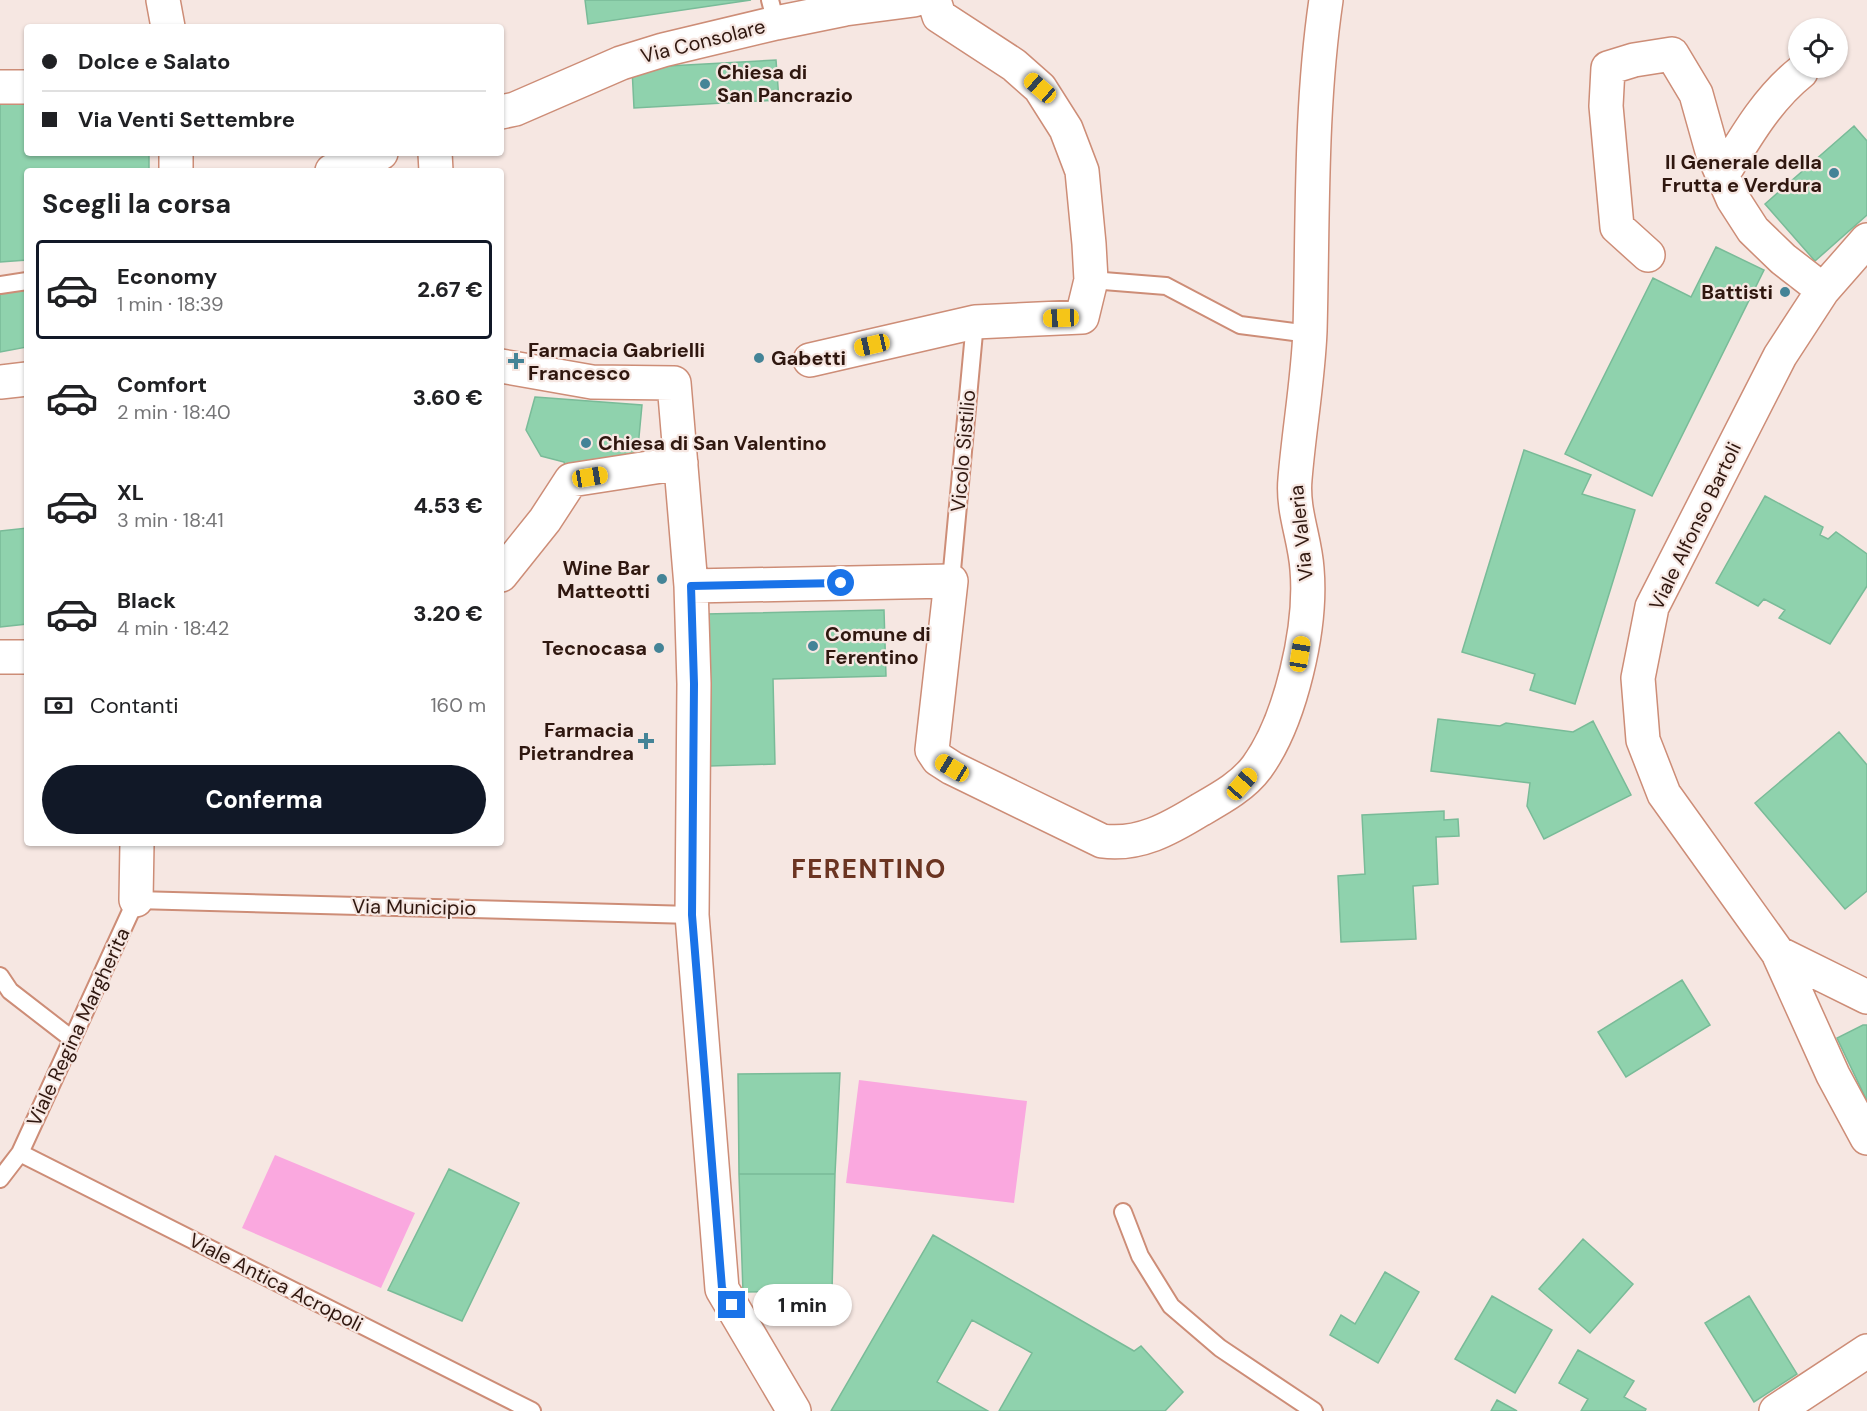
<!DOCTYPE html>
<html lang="it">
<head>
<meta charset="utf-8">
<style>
	body { margin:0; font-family:"DM Sans",sans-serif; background:#f2f2f2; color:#202124; height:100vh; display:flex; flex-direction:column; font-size:22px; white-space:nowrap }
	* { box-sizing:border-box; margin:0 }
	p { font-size:20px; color:#757577 }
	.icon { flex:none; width:33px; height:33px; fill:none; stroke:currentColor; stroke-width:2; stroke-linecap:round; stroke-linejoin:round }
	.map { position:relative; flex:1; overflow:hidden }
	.drawer { position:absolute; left:24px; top:168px; width:480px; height:678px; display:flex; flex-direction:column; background:#fff; border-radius:6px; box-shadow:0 2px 4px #0004 }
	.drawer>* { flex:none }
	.guide { position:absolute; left:24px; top:24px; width:480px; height:132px; border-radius:6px; box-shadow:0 2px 4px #0004; display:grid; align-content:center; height:132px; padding:0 18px; background:#fff }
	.controls { position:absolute; left:1788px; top:18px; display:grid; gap:12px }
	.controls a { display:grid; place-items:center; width:60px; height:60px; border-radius:50%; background:#fff; box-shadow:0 2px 4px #0004; font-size:30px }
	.end { position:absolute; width:27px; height:27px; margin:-14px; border:8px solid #1a73e8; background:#fff; box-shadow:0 0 0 3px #fff }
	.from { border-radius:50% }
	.bubble { position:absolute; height:42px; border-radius:21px; background:#fff; box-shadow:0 2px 4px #0004; font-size:20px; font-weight:800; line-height:42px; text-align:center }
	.car { position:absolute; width:18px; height:36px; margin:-18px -9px; border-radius:8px; box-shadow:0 0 4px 2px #0007; background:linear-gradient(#f5c518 24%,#345 0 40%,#f5c518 0 76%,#345 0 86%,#f5c518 0) }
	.guide b { display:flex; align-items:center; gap:21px; height:57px; font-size:22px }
	.guide b+b { border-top:2px solid #e0e0e0 }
	.guide i { width:15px; height:15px; background:#202124 }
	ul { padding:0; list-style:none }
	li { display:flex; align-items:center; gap:18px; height:99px; margin:0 12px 9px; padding:0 6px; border:3px solid transparent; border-radius:6px }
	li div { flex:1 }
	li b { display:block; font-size:22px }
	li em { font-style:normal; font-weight:800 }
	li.selected { border-color:#111827 }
	li>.icon { width:54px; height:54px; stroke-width:1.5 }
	h2 { padding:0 18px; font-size:27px; line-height:72px }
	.pay { display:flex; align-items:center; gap:15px; height:66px; padding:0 18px; font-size:22px }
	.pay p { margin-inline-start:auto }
	.primary-button { display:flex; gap:12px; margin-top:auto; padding:12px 18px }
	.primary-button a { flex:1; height:69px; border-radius:36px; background:#111827; color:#fff; font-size:24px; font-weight:800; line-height:69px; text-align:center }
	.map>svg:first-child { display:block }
	.green { fill:#faa8df }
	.building { fill:#8fd2ad; stroke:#79bb98; stroke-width:1.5 }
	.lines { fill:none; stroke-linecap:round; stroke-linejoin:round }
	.service-casing { stroke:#cd8d77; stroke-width:20 }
	.minor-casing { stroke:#cd8d77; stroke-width:36 }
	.service { stroke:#fff; stroke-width:16 }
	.minor { stroke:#fff; stroke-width:33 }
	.route { stroke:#1a73e8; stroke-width:8 }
	.poi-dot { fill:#448497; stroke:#f6e7e2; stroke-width:2 }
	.labels { text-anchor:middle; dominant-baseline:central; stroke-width:4.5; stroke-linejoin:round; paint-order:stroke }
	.street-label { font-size:20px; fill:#2f170f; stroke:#f6e7e2 }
	.poi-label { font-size:20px; font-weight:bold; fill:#2f170f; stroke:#f6e7e2; text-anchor:start }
	.district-label { font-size:26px; font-weight:bold; letter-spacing:1.5px; fill:#6b3421; stroke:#f6e7e2 }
</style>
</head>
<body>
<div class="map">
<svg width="1867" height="1411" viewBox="0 0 1867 1411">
	<rect width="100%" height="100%" fill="#f6e7e2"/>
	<path class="green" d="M 859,1080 L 1027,1101 L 1014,1203 L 846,1183 Z
		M 275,1155 L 415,1213 L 381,1288 L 242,1228 Z"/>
	<path class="building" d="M 585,0 L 751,0 L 588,24 Z
		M 776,60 L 779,100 L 634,108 L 632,68 Z
		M 0,92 L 27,93 L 27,153 L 149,153 L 149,171 L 27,171 L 27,260 L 0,262 Z
		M 1854,126 L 1867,141 L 1867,215 L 1815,261 L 1765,204 Z
		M 1716,247 L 1764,270 L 1652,496 L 1565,454 L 1653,278 L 1691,297 Z
		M 27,288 L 27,347 L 0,352 L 0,294 Z
		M 535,397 L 642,405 L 637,458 L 567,471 L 564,462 L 541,456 L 526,430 Z
		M 1524,450 L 1591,475 L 1582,494 L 1635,510 L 1575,704 L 1530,690 L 1535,674 L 1462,652 Z
		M 1765,496 L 1823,527 L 1820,535 L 1828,539 L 1836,532 L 1867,554 L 1867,586 L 1830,644 L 1779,618 L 1785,610 L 1764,599 L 1758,606 L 1716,583 Z
		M 27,528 L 27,624 L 0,627 L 0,531 Z
		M 884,610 L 886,676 L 773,679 L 775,764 L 710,766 L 706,614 Z
		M 1438,719 L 1500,726 L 1506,723 L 1573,732 L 1593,721 L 1631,795 L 1544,839 L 1527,806 L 1530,783 L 1431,771 Z
		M 1839,732 L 1867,765 L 1867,891 L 1845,909 L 1755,803 Z
		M 1444,811 L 1444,820 L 1458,819 L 1459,836 L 1436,837 L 1438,884 L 1413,886 L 1416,939 L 1341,942 L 1338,876 L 1365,874 L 1362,815 Z
		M 1682,980 L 1710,1025 L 1626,1077 L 1598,1032 Z
		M 1863,1025 L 1867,1025 L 1867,1101 L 1837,1038 Z
		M 840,1073 L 835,1174 L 739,1174 L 738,1074 Z
		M 449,1169 L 519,1203 L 462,1321 L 388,1290 Z
		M 739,1174 L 835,1174 L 832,1291 L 743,1292 Z
		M 933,1235 L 1134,1351 L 1141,1346 L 1183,1392 L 1165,1411 L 999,1411 L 1032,1353 L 972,1320 L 937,1382 L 988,1411 L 831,1411 Z
		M 1583,1239 L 1633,1284 L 1590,1333 L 1539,1289 Z
		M 1385,1272 L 1419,1292 L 1378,1363 L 1330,1335 L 1341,1315 L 1355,1324 Z
		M 1492,1296 L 1552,1330 L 1515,1393 L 1455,1359 Z
		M 1749,1296 L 1797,1374 L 1754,1402 L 1705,1323 Z
		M 1578,1350 L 1634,1381 L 1624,1397 L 1646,1409 L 1645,1411 L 1581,1411 L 1588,1399 L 1559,1383 Z
		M 1497,1400 L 1517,1411 L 1491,1411 Z"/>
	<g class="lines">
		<g class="service-casing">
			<path id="service" d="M 770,0 L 776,23
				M 1091,280 L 1166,286 L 1240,325 L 1309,334
				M 0,285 L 27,281
				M 951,581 L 975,322
				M 0,976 L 10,991 L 72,1039
				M 20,1153 L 532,1411
				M 0,1179 L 20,1153 L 136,900 L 692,915
				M 1123,1212 L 1140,1256 L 1171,1306 L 1220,1348 L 1314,1411"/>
		</g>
		<g class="minor-casing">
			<path id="minor" d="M 163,0 L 168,27
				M 0,87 L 27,87
				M 501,112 L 515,109 L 621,63 L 663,50 L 776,23 L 845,9 L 914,0
				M 435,153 L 436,171
				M 176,171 L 176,153
				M 332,171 L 346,169 L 381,153
				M 1723,174 C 1745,138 1767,99 1801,72
				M 1867,240 L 1823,290 L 1780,356 L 1652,607 L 1638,678 L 1643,740 L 1664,794 L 1778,953 L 1833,1075 L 1867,1138
				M 1648,255 L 1617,227 L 1606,106 L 1608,68 L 1634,60 L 1672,54 L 1696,94 L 1712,151 L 1733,199 L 1753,230 L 1783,259 L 1823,290
				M 810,360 L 975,322 L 1082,317 L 1091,280 L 1089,244 L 1082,171 L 1066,129 L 1040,88 L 1014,65 L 939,16 L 934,0
				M 501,366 L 592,382 L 674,383 L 691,586 L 694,684 L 692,915 L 722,1289 L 794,1411
				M 0,382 L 27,379
				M 501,575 L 545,520 L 571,480 L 681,463
				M 691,586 L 951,581 L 932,750 L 938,759 L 952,768 L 1102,841 C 1139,846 1169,829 1200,810 C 1221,798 1243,786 1257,767 C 1291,720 1312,627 1307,569 C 1305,538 1292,511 1295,479 C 1299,430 1308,380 1310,331 C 1313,220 1310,109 1326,0
				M 0,657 L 27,657
				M 136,900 L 137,843
				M 1778,953 L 1867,997
				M 1776,1411 L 1867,1351"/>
		</g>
		<use href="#service" class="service"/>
		<use href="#minor" class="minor"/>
	</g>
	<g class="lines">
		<path class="route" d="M 732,1305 L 722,1288 L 692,915 L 694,684 L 691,586 L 841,583"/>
	</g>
	<g class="poi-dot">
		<circle cx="705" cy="84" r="6"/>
		<circle cx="1834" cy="173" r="6"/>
		<circle cx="1785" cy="292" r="6"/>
		<circle cx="759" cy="358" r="6"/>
		<path d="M513 352h6v6h6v6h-6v6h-6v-6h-6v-6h6z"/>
		<circle cx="586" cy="443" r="6"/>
		<circle cx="662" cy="579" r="6"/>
		<circle cx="813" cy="646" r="6"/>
		<circle cx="659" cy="648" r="6"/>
		<path d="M643 732h6v6h6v6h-6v6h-6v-6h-6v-6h6z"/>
	</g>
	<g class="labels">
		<g class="street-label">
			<text transform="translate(703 41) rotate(-14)">Via Consolare</text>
			<text transform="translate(963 451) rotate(-85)">Vicolo Sistilio</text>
			<text transform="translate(1695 526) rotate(-64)">Viale Alfonso Bartoli</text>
			<text transform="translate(1301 533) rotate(-96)">Via Valeria</text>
			<text transform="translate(414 907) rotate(1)">Via Municipio</text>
			<text transform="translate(78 1027) rotate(-65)">Viale Regina Margherita</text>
			<text transform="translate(276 1282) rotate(27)">Viale Antica Acropoli</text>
		</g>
		<g class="poi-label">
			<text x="717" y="72">Chiesa di<tspan x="717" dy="23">San Pancrazio</tspan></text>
			<text x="1822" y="162" text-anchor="end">Il Generale della<tspan x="1822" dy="23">Frutta e Verdura</tspan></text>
			<text x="1773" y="292" text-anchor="end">Battisti</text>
			<text x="528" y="350">Farmacia Gabrielli<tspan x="528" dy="23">Francesco</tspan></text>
			<text x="771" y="358">Gabetti</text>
			<text x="598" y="443">Chiesa di San Valentino</text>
			<text x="650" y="568" text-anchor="end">Wine Bar<tspan x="650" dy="23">Matteotti</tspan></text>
			<text x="825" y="634">Comune di<tspan x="825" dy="23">Ferentino</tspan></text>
			<text x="647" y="648" text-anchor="end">Tecnocasa</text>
			<text x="634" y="730" text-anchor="end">Farmacia<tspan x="634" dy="23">Pietrandrea</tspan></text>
		</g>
		<g class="district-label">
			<text x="869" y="869">FERENTINO</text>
		</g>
	</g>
</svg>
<div class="controls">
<a><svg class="icon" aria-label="locate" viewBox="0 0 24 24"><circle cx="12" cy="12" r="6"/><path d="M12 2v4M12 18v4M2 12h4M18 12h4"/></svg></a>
</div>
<i class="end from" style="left:841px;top:583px"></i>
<i class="end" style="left:732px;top:1305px"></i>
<div class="bubble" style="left:753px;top:1284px;width:99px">1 min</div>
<i class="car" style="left:1040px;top:88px;rotate:311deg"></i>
<i class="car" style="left:1061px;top:318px;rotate:268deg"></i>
<i class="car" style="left:872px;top:345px;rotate:257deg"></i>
<i class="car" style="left:590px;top:477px;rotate:81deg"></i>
<i class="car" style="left:1300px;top:654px;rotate:9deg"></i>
<i class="car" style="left:952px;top:768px;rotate:301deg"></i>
<i class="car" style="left:1242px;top:784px;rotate:41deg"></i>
<div class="guide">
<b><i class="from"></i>Dolce e Salato</b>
<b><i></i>Via Venti Settembre</b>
</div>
<section class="drawer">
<h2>Scegli la corsa</h2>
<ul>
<li class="selected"><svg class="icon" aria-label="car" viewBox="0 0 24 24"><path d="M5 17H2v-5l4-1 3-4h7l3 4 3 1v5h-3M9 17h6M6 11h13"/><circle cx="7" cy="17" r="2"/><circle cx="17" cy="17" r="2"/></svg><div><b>Economy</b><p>1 min · 18:39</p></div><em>2.67 €</em></li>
<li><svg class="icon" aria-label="car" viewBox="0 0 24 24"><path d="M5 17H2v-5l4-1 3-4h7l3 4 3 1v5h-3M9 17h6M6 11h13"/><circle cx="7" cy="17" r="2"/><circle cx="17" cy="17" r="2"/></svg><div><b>Comfort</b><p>2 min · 18:40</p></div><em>3.60 €</em></li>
<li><svg class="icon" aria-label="car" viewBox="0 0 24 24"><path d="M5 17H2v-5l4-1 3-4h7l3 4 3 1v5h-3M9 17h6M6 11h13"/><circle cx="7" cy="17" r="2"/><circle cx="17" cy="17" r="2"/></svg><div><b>XL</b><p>3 min · 18:41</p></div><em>4.53 €</em></li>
<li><svg class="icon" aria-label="car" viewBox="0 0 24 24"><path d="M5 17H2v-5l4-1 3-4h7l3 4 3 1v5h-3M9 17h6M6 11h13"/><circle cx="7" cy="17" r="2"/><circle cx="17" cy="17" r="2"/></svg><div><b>Black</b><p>4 min · 18:42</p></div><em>3.20 €</em></li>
</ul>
<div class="pay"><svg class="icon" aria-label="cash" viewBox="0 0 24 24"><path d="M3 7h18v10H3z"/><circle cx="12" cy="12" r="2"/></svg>Contanti<p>160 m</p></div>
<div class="primary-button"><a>Conferma</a></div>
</section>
</div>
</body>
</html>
